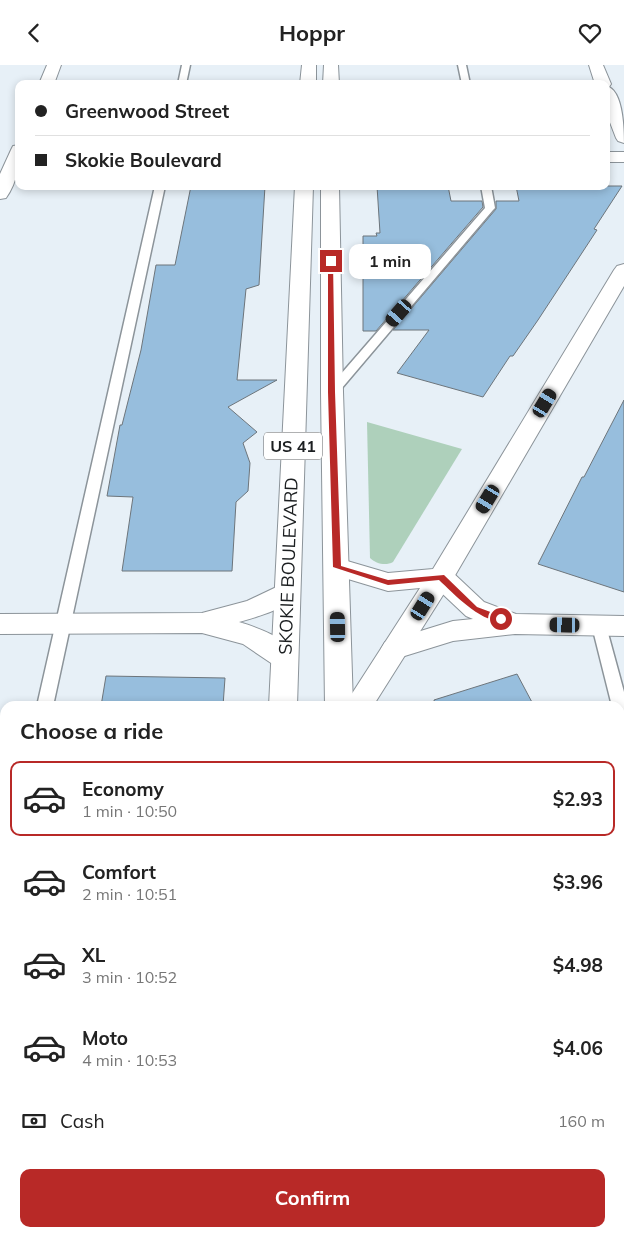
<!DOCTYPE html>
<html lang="en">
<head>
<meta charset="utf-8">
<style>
	body { margin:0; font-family:Mulish,sans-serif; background:#f2f2f2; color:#222; height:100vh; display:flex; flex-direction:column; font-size:19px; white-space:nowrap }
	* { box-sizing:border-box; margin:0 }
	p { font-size:16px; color:#767676 }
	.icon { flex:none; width:28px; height:28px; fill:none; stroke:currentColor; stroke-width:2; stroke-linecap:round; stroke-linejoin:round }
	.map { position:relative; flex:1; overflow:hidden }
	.drawer { position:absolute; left:0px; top:636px; width:625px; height:536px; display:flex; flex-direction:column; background:#fff; border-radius:15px 15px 0 0; box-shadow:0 2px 8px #0003 }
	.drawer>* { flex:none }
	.banner { position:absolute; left:15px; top:15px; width:595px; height:110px; border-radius:10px; box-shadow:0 2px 8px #0003; display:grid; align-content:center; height:110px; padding:0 20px; background:#fff }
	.end { position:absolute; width:22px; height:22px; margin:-11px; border:6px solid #b82927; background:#fff; box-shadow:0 0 0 2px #fff }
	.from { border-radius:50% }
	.bubble { position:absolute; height:35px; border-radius:10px; background:#fff; box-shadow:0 2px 8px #0003; font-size:16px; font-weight:700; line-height:35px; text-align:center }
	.car { position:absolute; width:15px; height:30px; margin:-15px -8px; border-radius:6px; box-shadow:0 0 4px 1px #0007; background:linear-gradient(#222 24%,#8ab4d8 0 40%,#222 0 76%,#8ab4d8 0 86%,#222 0) }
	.banner b { display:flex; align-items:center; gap:18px; height:48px; font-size:19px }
	.banner b+b { border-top:1px solid #e0e0e0 }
	.banner i { width:12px; height:12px; background:#222 }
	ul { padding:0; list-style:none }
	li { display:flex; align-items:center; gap:15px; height:75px; margin:0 10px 8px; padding:0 10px; border:2px solid transparent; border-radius:10px }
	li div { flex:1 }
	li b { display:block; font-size:19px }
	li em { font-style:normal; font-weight:700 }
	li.active { border-color:#b82927 }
	li>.icon { width:45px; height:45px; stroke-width:1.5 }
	h2 { padding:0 20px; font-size:22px; line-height:60px }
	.pay { display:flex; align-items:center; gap:12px; height:55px; padding:0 20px; font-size:19px }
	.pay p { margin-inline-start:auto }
	.action { display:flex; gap:10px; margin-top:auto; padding:10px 20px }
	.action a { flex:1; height:58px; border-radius:10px; background:#b82927; color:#fff; font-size:20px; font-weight:700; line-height:58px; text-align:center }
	header { display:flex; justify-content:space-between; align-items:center; height:65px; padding:0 20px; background:#fff; font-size:22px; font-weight:700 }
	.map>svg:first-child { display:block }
	.green { fill:#aed0bb }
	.building { fill:#97bedd; stroke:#6d757b }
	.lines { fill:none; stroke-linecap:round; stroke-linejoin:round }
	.lane-casing { stroke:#8c949a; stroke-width:3 }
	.street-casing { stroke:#8c949a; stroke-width:2 }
	.secondary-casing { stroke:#8c949a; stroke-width:2 }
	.primary-casing { stroke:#8c949a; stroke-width:2 }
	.lane { fill:#fff; fill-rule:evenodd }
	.street { fill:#fff; fill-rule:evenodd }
	.secondary { fill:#fff; fill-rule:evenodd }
	.primary { fill:#fff; fill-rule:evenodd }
	.route { fill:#b82927 }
	.labels { text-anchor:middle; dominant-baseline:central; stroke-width:4.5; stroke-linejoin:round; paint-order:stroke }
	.shield { fill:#fff; stroke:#606264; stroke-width:1 }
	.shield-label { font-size:16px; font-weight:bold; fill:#1c1f21 }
	.street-label { font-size:18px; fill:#1c1f21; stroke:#fff }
</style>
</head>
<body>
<header><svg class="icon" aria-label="back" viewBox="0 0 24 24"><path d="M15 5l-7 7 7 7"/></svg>Hoppr<svg class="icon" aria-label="heart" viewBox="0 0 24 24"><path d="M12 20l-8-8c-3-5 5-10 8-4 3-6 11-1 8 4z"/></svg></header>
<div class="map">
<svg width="624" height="1172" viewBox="0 0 624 1172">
	<rect width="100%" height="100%" fill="#e7f0f7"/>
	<path class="green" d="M 367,357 L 462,384 L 393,497 C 386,501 376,499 370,493 Z"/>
	<path class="building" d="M 191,121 L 265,121 L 259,220 L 246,224 L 237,315 L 277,315 L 228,342 L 257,367 L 243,378 L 250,398 L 248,426 L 236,437 L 232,506 L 122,506 L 133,432 L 107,431 L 120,360 L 122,360 L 141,285 L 156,200 L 175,200 Z
		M 377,121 L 448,121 L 451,136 L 482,136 L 483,142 L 376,266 L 363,266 L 363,171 L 377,171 L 376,168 L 380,168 Z
		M 516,121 L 622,121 L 594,164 L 597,165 L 538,255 L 513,291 L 510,291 L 483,332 L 397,308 L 429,265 L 393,265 L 496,144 L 496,136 L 519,136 Z
		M 624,335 L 624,527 L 538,499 L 582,412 L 584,412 Z
		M 517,609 L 534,641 L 435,641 L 434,635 Z
		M 106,611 L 225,613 L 223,641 L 101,641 Z"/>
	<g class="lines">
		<g class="lane-casing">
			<path id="lane" d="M 182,0 L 190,0 L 186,19 L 178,19 Z
				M 458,0 L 466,0 L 470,19 L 462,19 Z
				M 155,121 L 165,121 L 53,641 L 37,641 Z
				M 481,121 L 491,121 L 495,143 L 493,145 L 336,330 L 328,330 L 326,327 L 328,324 L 485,143 Z
				M 599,556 L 604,557 L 606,561 L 624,627 L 624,664 L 620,663 L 620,641 L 612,641 L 592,561 L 594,557 Z
				M 620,693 L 624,693 L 624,707 L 620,707 Z
				M 5,721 L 5,739 L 0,741 L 0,723 Z
				M 620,945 L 624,946 L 624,964 L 620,963 Z"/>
		</g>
		<g class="street-casing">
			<path id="street" d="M 47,0 L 61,0 L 54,19 L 39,19 Z
				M 589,0 L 603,0 L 611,19 L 609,22 C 623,29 624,64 624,78 L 618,76 L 616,73 L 606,47 L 606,19 L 595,19 Z
				M 19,80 C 19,99 18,116 6,133 L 0,134 L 0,109 L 11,85 L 13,81 Z
				M 606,87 L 624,87 L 624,97 L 606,97 Z
				M 441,503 L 450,505 L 484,537 L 516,549 L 624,551 L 624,571 L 515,569 L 453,576 L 395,594 L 385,591 L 381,584 L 385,577 L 453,556 L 473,554 L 466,551 L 432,519 L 428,512 L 432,505 Z
				M 287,517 L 296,519 L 300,526 C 290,543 257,552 239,557 C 259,563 287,573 298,593 L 294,600 L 284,603 L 274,600 L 243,579 L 202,568 L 0,569 L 0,549 L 202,548 L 247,536 Z
				M 620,1071 L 624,1071 L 624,1109 L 620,1109 Z"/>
		</g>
		<g class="secondary-casing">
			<path id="secondary" d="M 624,199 L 624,221 L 450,519 L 373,641 L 344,641 L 420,523 L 388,526 L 328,508 L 324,502 L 328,496 L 337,493 L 388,508 L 433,504 L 614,205 L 617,201 Z
				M 9,1168 L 50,1168 L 48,1172 L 7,1172 Z"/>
		</g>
		<g class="primary-casing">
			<path id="primary" d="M 302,0 L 316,0 L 316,19 L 300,19 Z
				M 324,0 L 338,0 L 339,19 L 323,19 Z
				M 295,121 L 313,121 L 297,641 L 269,641 Z
				M 321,121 L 339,121 L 343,327 L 353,641 L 325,641 L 321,327 Z
				M 250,1168 L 290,1168 L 290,1172 L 250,1172 Z
				M 317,1168 L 357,1168 L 357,1172 L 317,1172 Z"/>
		</g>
		<use href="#lane" class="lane"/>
		<use href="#street" class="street"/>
		<use href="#secondary" class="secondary"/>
		<use href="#primary" class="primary"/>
	</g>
	<path class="route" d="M 331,194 L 333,196 L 335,327 L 341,501 L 388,515 L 444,510 L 477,542 L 504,552 L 504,556 C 482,559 454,529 439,515 L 388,520 L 333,502 L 328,327 L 328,196 Z"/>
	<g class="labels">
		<rect class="shield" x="264" y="367.5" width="58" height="27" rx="4"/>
		<g class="shield-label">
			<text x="293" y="381">US 41</text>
		</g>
		<g class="street-label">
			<text transform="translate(288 501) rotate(-88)">SKOKIE BOULEVARD</text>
		</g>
	</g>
</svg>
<i class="end from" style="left:501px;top:554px"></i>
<i class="end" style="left:331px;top:196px"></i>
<div class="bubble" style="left:349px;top:179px;width:82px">1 min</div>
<i class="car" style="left:399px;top:248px;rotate:221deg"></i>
<i class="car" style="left:545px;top:338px;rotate:31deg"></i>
<i class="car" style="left:488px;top:434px;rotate:211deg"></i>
<i class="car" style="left:423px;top:541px;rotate:32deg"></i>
<i class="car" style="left:565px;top:560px;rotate:271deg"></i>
<i class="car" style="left:338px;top:562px;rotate:359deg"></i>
<div class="banner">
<b><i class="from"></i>Greenwood Street</b>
<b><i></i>Skokie Boulevard</b>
</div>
<section class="drawer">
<h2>Choose a ride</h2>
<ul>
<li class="active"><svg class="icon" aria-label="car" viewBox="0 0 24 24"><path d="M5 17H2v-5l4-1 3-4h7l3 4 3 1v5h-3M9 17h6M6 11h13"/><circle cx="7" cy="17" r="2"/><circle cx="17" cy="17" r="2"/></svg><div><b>Economy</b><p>1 min · 10:50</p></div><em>$2.93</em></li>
<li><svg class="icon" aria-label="car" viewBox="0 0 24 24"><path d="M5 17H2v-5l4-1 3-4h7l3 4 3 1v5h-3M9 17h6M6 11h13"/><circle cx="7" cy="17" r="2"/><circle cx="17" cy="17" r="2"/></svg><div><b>Comfort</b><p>2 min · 10:51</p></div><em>$3.96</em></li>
<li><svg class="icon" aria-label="car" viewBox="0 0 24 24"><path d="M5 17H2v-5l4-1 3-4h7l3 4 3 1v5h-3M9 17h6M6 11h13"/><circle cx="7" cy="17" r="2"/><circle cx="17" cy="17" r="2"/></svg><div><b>XL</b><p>3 min · 10:52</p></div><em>$4.98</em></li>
<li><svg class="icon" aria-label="car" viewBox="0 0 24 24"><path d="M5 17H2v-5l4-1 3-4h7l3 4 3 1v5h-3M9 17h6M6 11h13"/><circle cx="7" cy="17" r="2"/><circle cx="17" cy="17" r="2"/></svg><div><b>Moto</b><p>4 min · 10:53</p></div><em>$4.06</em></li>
</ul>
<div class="pay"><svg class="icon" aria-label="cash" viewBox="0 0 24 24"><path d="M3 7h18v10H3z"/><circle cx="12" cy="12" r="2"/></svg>Cash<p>160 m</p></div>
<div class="action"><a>Confirm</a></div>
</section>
</div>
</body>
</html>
